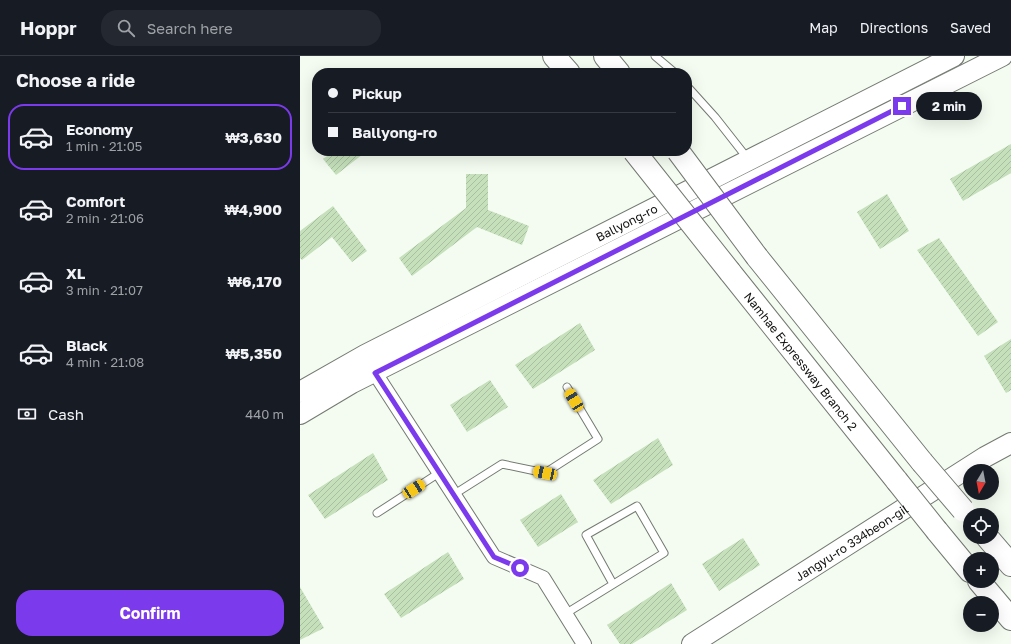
<!DOCTYPE html>
<html lang="en">
<head>
<meta charset="utf-8">
<style>
	body { margin:0; font-family:"Golos Text",sans-serif; background:#242831; color:#f1f3f6; height:100vh; display:flex; flex-direction:column; font-size:15px; white-space:nowrap }
	* { box-sizing:border-box; margin:0 }
	p { font-size:13px; color:#9ea1a6 }
	.icon { flex:none; width:22px; height:22px; fill:none; stroke:currentColor; stroke-width:2; stroke-linecap:round; stroke-linejoin:round }
	.map { position:relative; flex:1; overflow:hidden }
	.drawer { display:flex; flex-direction:column; background:#171b24; width:300px }
	.drawer>* { flex:none }
	.top-card { position:absolute; left:12px; top:12px; width:380px; height:88px; border-radius:16px; box-shadow:0 4px 16px #0002; display:grid; align-content:center; height:88px; padding:0 16px; background:#171b24 }
	.needle { width:26px; rotate:190deg }
	.tools { position:absolute; left:663px; top:408px; display:grid; gap:8px }
	.tools a { display:grid; place-items:center; width:36px; height:36px; border-radius:50%; background:#171b24; box-shadow:0 4px 16px #0002; font-size:20px }
	.end { position:absolute; width:18px; height:18px; margin:-9px; border:5px solid #7c3aed; background:#fff; box-shadow:0 0 0 2px #fff }
	.from { border-radius:50% }
	.bubble { position:absolute; height:28px; border-radius:14px; background:#171b24; box-shadow:0 4px 16px #0002; font-size:13px; font-weight:700; line-height:28px; text-align:center }
	.car { position:absolute; width:12px; height:24px; margin:-12px -6px; border-radius:5px; box-shadow:0 0 3px 1px #0007; background:linear-gradient(#f5c518 24%,#345 0 40%,#f5c518 0 76%,#345 0 86%,#f5c518 0) }
	.top-card b { display:flex; align-items:center; gap:14px; height:38px; font-size:15px }
	.top-card b+b { border-top:1px solid #363941 }
	.top-card i { width:10px; height:10px; background:#f1f3f6 }
	ul { padding:0; list-style:none }
	li { display:flex; align-items:center; gap:12px; height:66px; margin:0 8px 6px; padding:0 8px; border:2px solid transparent; border-radius:16px }
	li div { flex:1 }
	li b { display:block; font-size:15px }
	li em { font-style:normal; font-weight:700 }
	li.on { border-color:#7c3aed }
	li>.icon { width:36px; height:36px; stroke-width:1.5 }
	h2 { padding:0 16px; font-size:18px; line-height:48px }
	.pay { display:flex; align-items:center; gap:10px; height:44px; padding:0 16px; font-size:15px }
	.pay p { margin-inline-start:auto }
	.button { display:flex; gap:8px; margin-top:auto; padding:8px 16px }
	.button a { flex:1; height:46px; border-radius:16px; background:#7c3aed; color:#fff; font-size:16px; font-weight:700; line-height:46px; text-align:center }
	header { display:flex; align-items:center; gap:24px; box-sizing:border-box; height:56px; padding:0 20px; background:#171b24; border-bottom:1px solid #363941 }
	header strong { font-size:19px }
	nav { display:flex; gap:22px; margin-inline-start:auto; font-size:14px }
	.search { width:280px; height:36px; background:#242831; display:flex; align-items:center; gap:10px; box-sizing:border-box; padding:0 14px; border-radius:16px; color:#9ea1a6; font-size:15px }
	main { display:flex; flex:1; min-height:0 }
	.map>svg:first-child { display:block }
	.building { fill:url(#building-hatch) }
	.lines { fill:none; stroke-linecap:round; stroke-linejoin:round }
	.lane-casing { stroke:#737a71; stroke-width:9 }
	.street-casing { stroke:#737a71; stroke-width:16 }
	.secondary-casing { stroke:#737a71; stroke-width:22 }
	.highway-casing { stroke:#737a71; stroke-width:24 }
	.lane { stroke:#fff; stroke-width:7 }
	.street { stroke:#fff; stroke-width:14 }
	.secondary { stroke:#fff; stroke-width:20 }
	.highway { stroke:#fff; stroke-width:22 }
	.highway-bridge-casing { stroke:#737a71; stroke-width:24; stroke-linecap:butt }
	.highway-bridge { stroke:#fff; stroke-width:22 }
	.route { stroke:#7c3aed; stroke-width:5 }
	.labels { text-anchor:middle; dominant-baseline:central; stroke-width:3.5; stroke-linejoin:round; paint-order:stroke }
	.street-label { font-size:12px; fill:#0e100d; stroke:#fff }
</style>
</head>
<body>
<header>
<strong>Hoppr</strong>
<div class="search"><svg class="icon" aria-label="search" viewBox="0 0 24 24"><circle cx="10" cy="10" r="6"/><path d="M15 15l6 6"/></svg>Search here</div>
<nav><a>Map</a><a>Directions</a><a>Saved</a></nav>
</header>
<main>
<section class="drawer">
<h2>Choose a ride</h2>
<ul>
<li class="on"><svg class="icon" aria-label="car" viewBox="0 0 24 24"><path d="M5 17H2v-5l4-1 3-4h7l3 4 3 1v5h-3M9 17h6M6 11h13"/><circle cx="7" cy="17" r="2"/><circle cx="17" cy="17" r="2"/></svg><div><b>Economy</b><p>1 min · 21:05</p></div><em>₩3,630</em></li>
<li><svg class="icon" aria-label="car" viewBox="0 0 24 24"><path d="M5 17H2v-5l4-1 3-4h7l3 4 3 1v5h-3M9 17h6M6 11h13"/><circle cx="7" cy="17" r="2"/><circle cx="17" cy="17" r="2"/></svg><div><b>Comfort</b><p>2 min · 21:06</p></div><em>₩4,900</em></li>
<li><svg class="icon" aria-label="car" viewBox="0 0 24 24"><path d="M5 17H2v-5l4-1 3-4h7l3 4 3 1v5h-3M9 17h6M6 11h13"/><circle cx="7" cy="17" r="2"/><circle cx="17" cy="17" r="2"/></svg><div><b>XL</b><p>3 min · 21:07</p></div><em>₩6,170</em></li>
<li><svg class="icon" aria-label="car" viewBox="0 0 24 24"><path d="M5 17H2v-5l4-1 3-4h7l3 4 3 1v5h-3M9 17h6M6 11h13"/><circle cx="7" cy="17" r="2"/><circle cx="17" cy="17" r="2"/></svg><div><b>Black</b><p>4 min · 21:08</p></div><em>₩5,350</em></li>
</ul>
<div class="pay"><svg class="icon" aria-label="cash" viewBox="0 0 24 24"><path d="M3 7h18v10H3z"/><circle cx="12" cy="12" r="2"/></svg>Cash<p>440 m</p></div>
<div class="button"><a>Confirm</a></div>
</section>
<div class="map">
<svg width="711" height="588" viewBox="0 0 711 588">
	<defs>
		<pattern id="building-hatch" width="6" height="6" patternUnits="userSpaceOnUse"><rect width="6" height="6" fill="#c5e0bb"/><path d="M-1 1l2-2M0 6l6-6M5 7l2-2" fill="none" stroke="#a8bfa0"/></pattern>
	</defs>
	<rect width="100%" height="100%" fill="#f4fcf1"/>
	<path class="building" d="M 711,88 L 711,117 L 663,145 L 650,123 Z
		M 34,95 L 67,95 L 36,119 L 23,103 Z
		M 166,118 L 188,118 L 188,154 L 229,170 L 222,189 L 177,171 L 112,220 L 99,202 L 166,152 Z
		M 587,138 L 609,175 L 580,193 L 557,156 Z
		M 33,150 L 67,195 L 52,206 L 32,181 L 2,204 L 0,202 L 0,175 Z
		M 639,182 L 698,266 L 678,280 L 617,194 Z
		M 280,267 L 295,294 L 233,333 L 215,309 Z
		M 711,283 L 711,334 L 706,337 L 684,300 Z
		M 190,324 L 208,351 L 167,376 L 150,349 Z
		M 358,382 L 373,409 L 311,448 L 293,424 Z
		M 73,397 L 88,424 L 25,463 L 8,439 Z
		M 261,438 L 278,466 L 238,491 L 220,464 Z
		M 443,482 L 460,509 L 419,535 L 402,508 Z
		M 148,496 L 164,523 L 101,562 L 84,538 Z
		M 371,527 L 387,554 L 332,588 L 320,588 L 307,569 Z
		M 0,531 L 24,572 L 0,584 Z"/>
	<g class="lines">
		<g class="lane-casing">
			<path id="lane" d="M 355,0 L 375,17
				M 387,30 L 415,61 L 448,103
				M 153,439 L 202,408 L 245,417 L 298,383 L 267,331
				M 77,457 L 139,417
				M 265,558 L 364,497 L 337,450 L 286,479 L 313,528"/>
		</g>
		<g class="street-casing">
			<path id="street" d="M 75,317 L 194,501 L 243,522 L 284,588"/>
		</g>
		<g class="secondary-casing">
			<g id="secondary">
				<path id="s1" d="M 0,336 L 65,299 L 654,0"/>
				<path d="M 0,358 L 52,327 L 702,0"/>
				<path id="s2" d="M 392,588 L 685,401 L 711,387"/>
			</g>
		</g>
		<g class="highway-casing">
			<g id="highway">
				<path d="M 254,0 L 269,17"/>
				<path d="M 305,0 L 319,17"/>
				<path d="M 457,201 L 622,406"/>
				<path id="s3" d="M 430,216 L 597,425"/>
				<path d="M 637,475 L 670,515"/>
				<path d="M 687,481 L 711,509"/>
				<path d="M 679,525 L 711,563"/>
			</g>
		</g>
		<use href="#lane" class="lane"/>
		<use href="#street" class="street"/>
		<use href="#secondary" class="secondary"/>
		<use href="#highway" class="highway"/>
		<g class="highway-bridge-casing">
			<path id="highway-bridge" d="M 334,95 L 430,216
				M 378,95 L 457,201
				M 622,406 L 663,454
				M 597,425 L 637,475"/>
		</g>
		<use href="#highway-bridge" class="highway-bridge"/>
	</g>
	<g class="lines">
		<path class="route" d="M 220,512 L 194,501 L 75,317 L 602,50"/>
	</g>
	<g class="labels">
		<g class="street-label">
			<text stroke="none"><textPath href="#s1" startOffset="368">Ballyong-ro</textPath></text>
			<text stroke="none"><textPath href="#s3" startOffset="114">Namhae Expressway Branch 2</textPath></text>
			<text stroke="none"><textPath href="#s2" startOffset="189">Jangyu-ro 334beon-gil</textPath></text>
		</g>
	</g>
</svg>
<div class="tools">
<a><svg class="needle" viewBox="-14 -14 28 28"><path d="M0-13l5 13h-10z" fill="#e53935"/><path d="M0 13l5-13h-10z" fill="#9ea1a6"/></svg></a>
<a><svg class="icon" aria-label="locate" viewBox="0 0 24 24"><circle cx="12" cy="12" r="6"/><path d="M12 2v4M12 18v4M2 12h4M18 12h4"/></svg></a>
<a>+</a>
<a>−</a>
</div>
<i class="end from" style="left:220px;top:512px"></i>
<i class="end" style="left:602px;top:50px"></i>
<div class="bubble" style="left:616px;top:36px;width:66px">2 min</div>
<i class="car" style="left:274px;top:344px;rotate:329deg"></i>
<i class="car" style="left:245px;top:417px;rotate:282deg"></i>
<i class="car" style="left:114px;top:433px;rotate:57deg"></i>
<div class="top-card">
<b><i class="from"></i>Pickup</b>
<b><i></i>Ballyong-ro</b>
</div>
</div>
</main>
</body>
</html>
